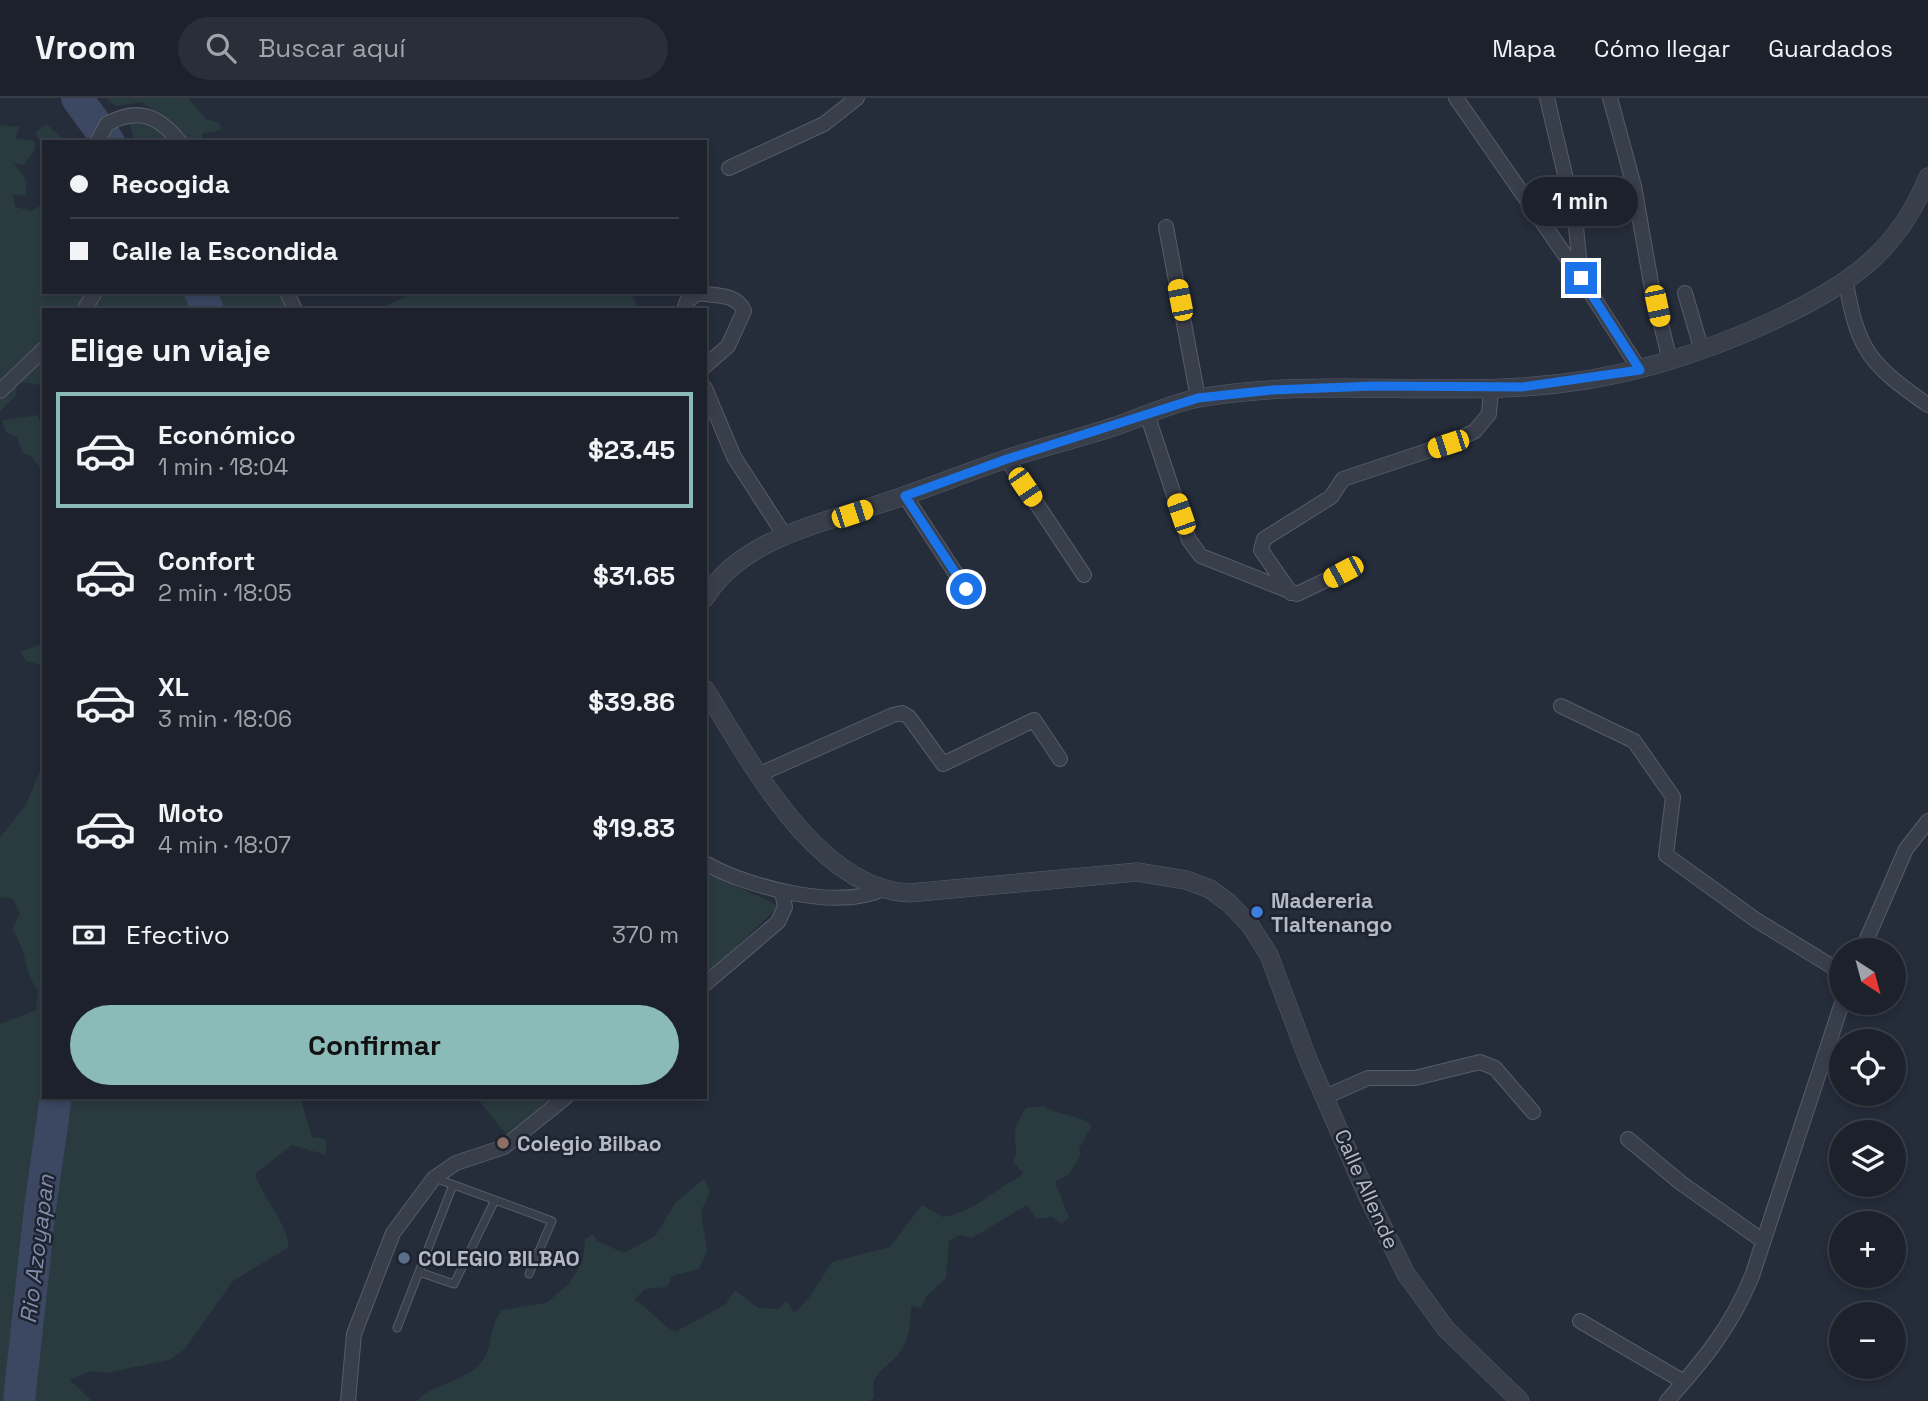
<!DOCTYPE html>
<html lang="es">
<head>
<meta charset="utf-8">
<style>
	body { margin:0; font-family:"Space Grotesk",sans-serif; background:#292e38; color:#f1f3f6; height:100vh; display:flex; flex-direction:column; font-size:26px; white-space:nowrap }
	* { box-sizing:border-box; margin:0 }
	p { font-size:23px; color:#a0a3a9 }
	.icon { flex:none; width:38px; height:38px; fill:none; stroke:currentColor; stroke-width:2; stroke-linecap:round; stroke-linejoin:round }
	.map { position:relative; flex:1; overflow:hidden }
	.details { position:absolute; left:42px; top:210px; width:665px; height:791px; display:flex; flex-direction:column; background:#1c212c; border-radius:0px; box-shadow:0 4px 10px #0003,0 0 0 2px #3a3e48 }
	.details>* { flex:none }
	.guide { position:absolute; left:42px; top:42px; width:665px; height:154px; border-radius:0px; box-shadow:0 4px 10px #0003,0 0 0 2px #3a3e48; display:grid; align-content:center; height:154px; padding:0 28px; background:#1c212c }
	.needle { width:46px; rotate:144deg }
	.buttons { position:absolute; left:1829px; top:840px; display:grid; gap:14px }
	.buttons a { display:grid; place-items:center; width:77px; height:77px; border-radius:50%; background:#1c212c; box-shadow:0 4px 10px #0003,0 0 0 2px #3a3e48; font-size:35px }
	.end { position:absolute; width:32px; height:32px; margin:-16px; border:9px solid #1a73e8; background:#fff; box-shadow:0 0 0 4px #fff }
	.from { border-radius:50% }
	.bubble { position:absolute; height:49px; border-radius:24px; background:#1c212c; box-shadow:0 4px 10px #0003,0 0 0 2px #3a3e48; font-size:23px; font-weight:800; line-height:49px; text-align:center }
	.car { position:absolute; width:21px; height:42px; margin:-21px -10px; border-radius:9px; box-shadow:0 0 5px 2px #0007; background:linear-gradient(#f5c518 24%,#345 0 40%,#f5c518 0 76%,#345 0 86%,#f5c518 0) }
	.guide b { display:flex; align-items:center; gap:24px; height:66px; font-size:26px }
	.guide b+b { border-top:2px solid #3a3e48 }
	.guide i { width:18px; height:18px; background:#f1f3f6 }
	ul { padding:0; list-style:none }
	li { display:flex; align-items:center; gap:21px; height:116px; margin:0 14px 10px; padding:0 14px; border:4px solid transparent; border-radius:0px }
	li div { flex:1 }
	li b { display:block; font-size:26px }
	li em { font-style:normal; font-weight:800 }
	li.selected { border-color:#8bbbb9 }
	li>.icon { width:63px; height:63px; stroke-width:1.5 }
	h2 { padding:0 28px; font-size:32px; line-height:84px }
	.pay { display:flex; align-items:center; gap:18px; height:77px; padding:0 28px; font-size:26px }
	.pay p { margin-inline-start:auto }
	.button { display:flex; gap:14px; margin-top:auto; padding:14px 28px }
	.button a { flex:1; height:80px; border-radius:42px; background:#8bbbb9; color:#111; font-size:28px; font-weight:800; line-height:80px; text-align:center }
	header { display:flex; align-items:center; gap:42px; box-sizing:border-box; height:98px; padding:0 35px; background:#1c212c; border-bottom:2px solid #3a3e48 }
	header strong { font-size:33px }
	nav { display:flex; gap:38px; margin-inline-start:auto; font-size:24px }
	.search { width:490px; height:63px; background:#292e38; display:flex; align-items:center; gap:18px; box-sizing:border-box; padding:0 24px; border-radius:38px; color:#a0a3a9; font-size:26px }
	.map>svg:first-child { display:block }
	.green { fill:#2a3b3f }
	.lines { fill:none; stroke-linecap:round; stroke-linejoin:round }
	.river { stroke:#3c4862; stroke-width:32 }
	.service-casing { stroke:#575c69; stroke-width:9 }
	.minor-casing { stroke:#575c69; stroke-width:16 }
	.tertiary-casing { stroke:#575c69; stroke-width:19 }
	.service { stroke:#393e4b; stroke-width:7 }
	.minor { stroke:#393e4b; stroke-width:14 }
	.tertiary { stroke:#393e4b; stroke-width:18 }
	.route { stroke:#1a73e8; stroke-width:9 }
	.shop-dot { fill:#3f7fe0; stroke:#1e2330; stroke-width:2.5 }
	.education-dot { fill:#8d6e63; stroke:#1e2330; stroke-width:2.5 }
	.service-dot { fill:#5c6f8a; stroke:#1e2330; stroke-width:2.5 }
	.labels { text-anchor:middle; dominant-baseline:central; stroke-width:5; stroke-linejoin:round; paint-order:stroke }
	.poi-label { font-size:21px; font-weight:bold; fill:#b4b9c6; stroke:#1e2330; text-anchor:start }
	.street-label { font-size:21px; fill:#b4b9c6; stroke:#1e2330 }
	.water-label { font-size:23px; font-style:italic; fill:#7e8dab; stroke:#1e2330 }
</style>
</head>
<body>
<header>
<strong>Vroom</strong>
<div class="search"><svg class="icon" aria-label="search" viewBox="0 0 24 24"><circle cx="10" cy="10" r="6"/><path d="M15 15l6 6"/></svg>Buscar aquí</div>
<nav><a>Mapa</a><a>Cómo llegar</a><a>Guardados</a></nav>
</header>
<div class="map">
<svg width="1928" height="1303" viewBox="0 0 1928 1303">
	<rect width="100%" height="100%" fill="#252c3a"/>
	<path class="green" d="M 106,0 L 188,0 L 206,21 L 219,25 L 222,32 L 203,35 L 201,44 L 135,44 L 129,24 L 157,14 L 141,4 L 115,8 Z
		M 46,26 L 63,40 L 112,44 L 44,44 L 44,51 L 35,35 Z
		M 0,27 L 20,29 L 15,40 L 35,43 L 35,51 L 24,67 L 14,65 L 27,83 L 25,98 L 13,96 L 15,109 L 32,113 L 44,105 L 44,194 L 294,194 L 299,202 L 297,212 L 44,212 L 44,281 L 38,287 L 17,283 L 16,297 L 0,314 Z
		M 414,194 L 630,194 L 639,212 L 379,212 Z
		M 38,317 L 44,337 L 44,376 L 31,358 L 23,355 L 17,340 L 6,334 L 2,322 Z
		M 44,545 L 44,568 L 26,563 L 20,554 Z
		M 44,663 L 44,999 L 300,999 L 312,1039 L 326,1041 L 326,1057 L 292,1047 L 255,1076 C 264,1103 285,1120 289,1149 L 233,1183 L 184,1252 L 169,1262 L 106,1275 L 91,1273 L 70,1282 L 92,1303 L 0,1303 L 0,926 L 36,912 L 38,893 C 25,876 27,853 12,831 L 20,816 L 13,801 L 0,799 L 0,739 L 26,707 Z
		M 705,774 L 779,808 L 705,879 Z
		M 476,999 L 556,999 L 508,1038 Z
		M 1044,1008 C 1061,1019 1073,1014 1092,1027 L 1079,1051 L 1081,1057 L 1069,1076 L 1055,1084 L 1069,1119 L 1062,1126 L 1052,1119 L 1036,1121 L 1027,1107 L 972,1140 L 959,1137 L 949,1143 L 946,1180 L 926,1199 L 921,1210 L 911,1208 C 910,1226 910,1245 896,1259 C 882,1273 870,1276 874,1299 L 869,1303 L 417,1303 C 432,1285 467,1284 482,1263 C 493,1249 489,1227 502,1212 L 546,1205 L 569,1186 L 583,1162 L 585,1141 L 593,1136 L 597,1143 L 624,1155 L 655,1138 L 676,1104 L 704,1081 L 710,1093 L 701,1114 L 707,1153 L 699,1171 L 672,1178 L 667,1189 L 645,1191 L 634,1202 C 650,1210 659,1225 675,1234 L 726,1206 L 735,1192 L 758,1210 L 778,1211 L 787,1203 L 794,1215 L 808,1201 L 832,1164 L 890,1149 L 922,1107 L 943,1119 C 967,1114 980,1105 999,1091 C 1007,1085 1016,1082 1023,1075 L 1013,1064 C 1019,1053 1014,1048 1015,1037 C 1015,1027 1021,1018 1026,1010 Z"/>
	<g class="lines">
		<path class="river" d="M 77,0 L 109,44
			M 200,194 L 208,212
			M 19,1303 L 40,1110 L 56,999"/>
		<g class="service-casing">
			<path id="service" d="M 435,1080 L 552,1123 L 529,1176
				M 419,1174 L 454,1186 L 495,1102
				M 397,1230 L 453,1087"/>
		</g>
		<g class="minor-casing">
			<path id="minor" d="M 1456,0 L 1581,180 L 1640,272
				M 1547,0 L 1575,119 L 1581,179
				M 1610,0 L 1634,88 L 1651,185 L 1670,263
				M 97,44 L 107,26 C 138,9 158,17 180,44
				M 729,70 L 824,26 L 857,0
				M 1166,129 L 1198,300
				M 1846,185 C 1858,254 1871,267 1928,307
				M 287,194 L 295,212
				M 1685,195 L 1702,253
				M 84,212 L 95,194
				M 684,212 L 687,203 L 698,195 C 715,198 737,195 744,213 L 728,248 L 705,268
				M 705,290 L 734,359 L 785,438
				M 0,293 L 44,251
				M 1147,316 L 1189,442 L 1201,458 L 1297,496 L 1343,474
				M 1007,361 L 1084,477
				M 905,398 L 966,491
				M 1291,495 L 1261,452 L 1264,441 L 1331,399 L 1343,381 L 1448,346 L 1475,333 L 1489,316 L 1491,290
				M 1561,608 L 1634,643 L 1673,699 L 1666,757 L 1756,822 L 1841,874
				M 760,676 L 893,617 L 902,615 L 909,619 L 943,666 L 1034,622 L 1060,661
				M 705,765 C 747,789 838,813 883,791
				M 1862,852 L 1906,751 L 1928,723
				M 705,886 L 778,824 L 785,809 L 782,794
				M 1325,999 L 1368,980 L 1415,980 L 1480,964 L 1495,970 L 1533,1014
				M 1628,1041 L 1681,1085 L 1763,1143
				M 1580,1223 L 1684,1284
				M 348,1303 L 354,1236 L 393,1135 L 434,1080 L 456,1065 L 504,1049 L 566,999
				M 1667,1303 C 1704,1262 1731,1229 1752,1178 L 1842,905"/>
		</g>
		<g class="tertiary-casing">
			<path id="tertiary" d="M 705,500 C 743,438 828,424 892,402 C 931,389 968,374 1006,361 C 1043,349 1080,340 1116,328 C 1143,319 1171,305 1199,300 C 1307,281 1415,296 1522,289 C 1614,284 1698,258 1781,219 C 1850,186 1898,153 1928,79
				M 705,591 C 749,661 816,791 909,795 L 1137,774 L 1186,782 L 1210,791 L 1229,805 L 1250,827 L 1269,857 L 1307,959 L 1367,1097 L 1406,1176 L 1446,1231 L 1520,1303"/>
		</g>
		<use href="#service" class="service"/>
		<use href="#minor" class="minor"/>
		<use href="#tertiary" class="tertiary"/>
	</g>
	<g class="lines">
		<path class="route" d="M 966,491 L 905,398 L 1007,361 L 1198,300 L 1272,292 L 1374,288 L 1522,289 L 1640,272 L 1581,180"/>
	</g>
	<circle class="shop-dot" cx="1257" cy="814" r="7"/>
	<circle class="education-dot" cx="503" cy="1045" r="7"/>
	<circle class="service-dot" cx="404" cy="1160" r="7"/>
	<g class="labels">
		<g class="poi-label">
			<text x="1271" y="802">Madereria<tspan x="1271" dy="24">Tlaltenango</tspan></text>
			<text x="517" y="1045">Colegio Bilbao</text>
			<text x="418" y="1160">COLEGIO BILBAO</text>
		</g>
		<g class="street-label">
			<text transform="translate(1367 1091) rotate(66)">Calle Allende</text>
		</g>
		<g class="water-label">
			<text transform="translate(37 1151) rotate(-83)">Rio Azoyapan</text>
		</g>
	</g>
</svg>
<div class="buttons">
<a><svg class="needle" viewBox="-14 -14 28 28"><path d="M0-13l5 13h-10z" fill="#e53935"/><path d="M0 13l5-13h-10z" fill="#a0a3a9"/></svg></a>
<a><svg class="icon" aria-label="locate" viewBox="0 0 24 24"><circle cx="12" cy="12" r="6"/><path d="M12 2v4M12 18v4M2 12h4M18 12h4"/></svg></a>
<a><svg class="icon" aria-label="layers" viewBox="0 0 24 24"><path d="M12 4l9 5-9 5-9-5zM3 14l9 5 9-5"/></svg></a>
<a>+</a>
<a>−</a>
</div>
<i class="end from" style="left:966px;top:491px"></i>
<i class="end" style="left:1581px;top:180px"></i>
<div class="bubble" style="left:1522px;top:79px;width:116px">1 min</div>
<i class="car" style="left:1180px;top:202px;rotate:349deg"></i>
<i class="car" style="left:1657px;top:208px;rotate:168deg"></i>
<i class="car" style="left:1448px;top:346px;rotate:252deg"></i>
<i class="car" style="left:1025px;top:389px;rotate:146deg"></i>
<i class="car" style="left:852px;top:416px;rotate:72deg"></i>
<i class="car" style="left:1181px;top:416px;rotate:341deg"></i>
<i class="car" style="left:1343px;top:474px;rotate:242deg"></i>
<div class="guide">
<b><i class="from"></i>Recogida</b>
<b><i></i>Calle la Escondida</b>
</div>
<section class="details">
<h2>Elige un viaje</h2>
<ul>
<li class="selected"><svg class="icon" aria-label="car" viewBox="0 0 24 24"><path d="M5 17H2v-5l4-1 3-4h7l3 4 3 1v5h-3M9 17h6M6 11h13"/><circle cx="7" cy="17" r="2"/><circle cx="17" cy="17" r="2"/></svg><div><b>Económico</b><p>1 min · 18:04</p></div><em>$23.45</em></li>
<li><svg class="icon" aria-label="car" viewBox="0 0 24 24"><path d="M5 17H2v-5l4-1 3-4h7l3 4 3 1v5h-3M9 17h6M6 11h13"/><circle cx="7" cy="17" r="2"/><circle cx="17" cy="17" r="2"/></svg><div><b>Confort</b><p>2 min · 18:05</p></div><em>$31.65</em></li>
<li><svg class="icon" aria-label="car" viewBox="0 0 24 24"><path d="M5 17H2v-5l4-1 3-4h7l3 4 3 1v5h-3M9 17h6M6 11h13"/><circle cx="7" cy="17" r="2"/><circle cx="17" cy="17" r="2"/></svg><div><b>XL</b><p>3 min · 18:06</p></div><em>$39.86</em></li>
<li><svg class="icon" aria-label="car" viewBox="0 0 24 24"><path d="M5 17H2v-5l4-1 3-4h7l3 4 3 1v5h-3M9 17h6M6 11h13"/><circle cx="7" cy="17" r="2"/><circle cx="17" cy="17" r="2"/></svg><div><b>Moto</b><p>4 min · 18:07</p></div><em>$19.83</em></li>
</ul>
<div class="pay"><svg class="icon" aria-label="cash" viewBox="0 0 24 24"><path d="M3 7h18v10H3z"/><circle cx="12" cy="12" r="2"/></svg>Efectivo<p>370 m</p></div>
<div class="button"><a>Confirmar</a></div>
</section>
</div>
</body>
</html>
